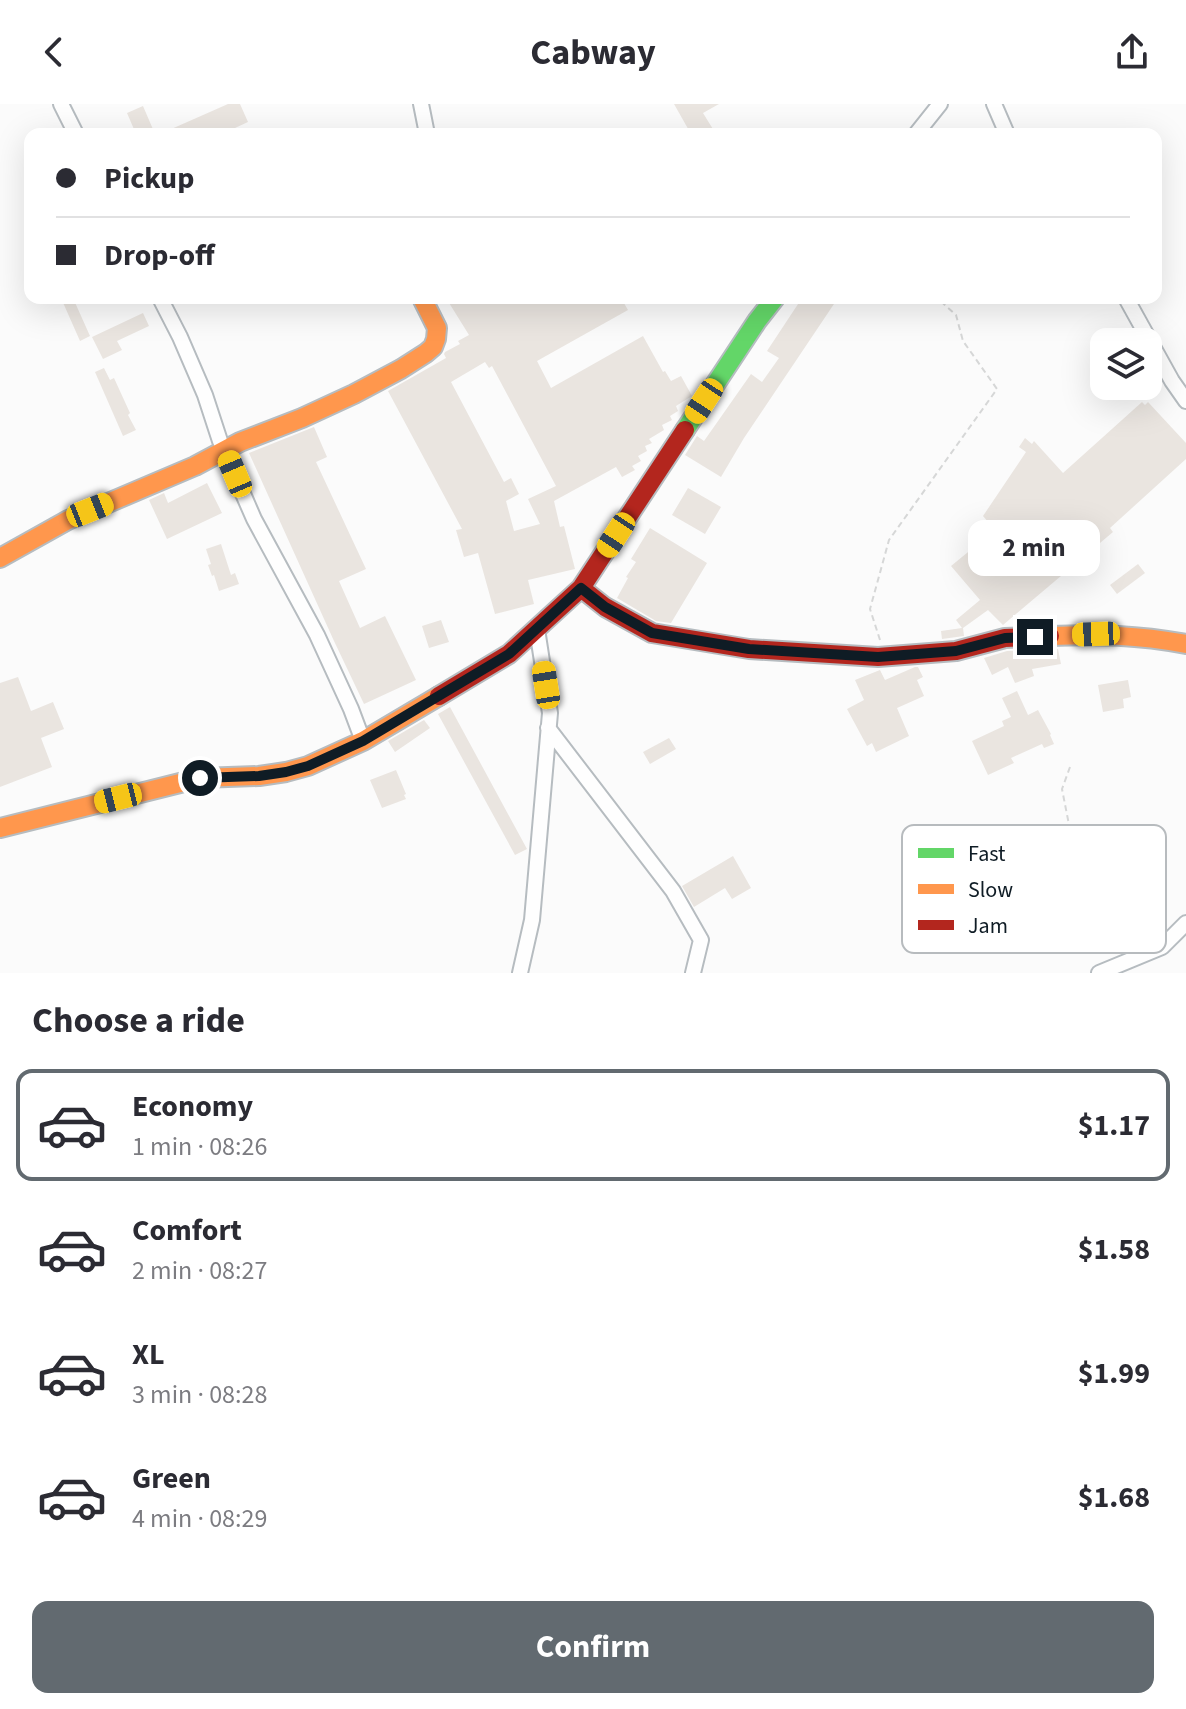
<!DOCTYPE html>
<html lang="en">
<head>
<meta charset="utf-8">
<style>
	body { margin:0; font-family:"Source Sans 3",sans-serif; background:#f2f2f3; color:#2b2b33; height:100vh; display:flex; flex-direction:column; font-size:30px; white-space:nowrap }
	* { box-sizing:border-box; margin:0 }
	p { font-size:26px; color:#7c7c81 }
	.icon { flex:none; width:44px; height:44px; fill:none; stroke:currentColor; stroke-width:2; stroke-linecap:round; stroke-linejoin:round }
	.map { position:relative; height:869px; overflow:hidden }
	.sheet { display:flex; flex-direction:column; background:#fff; flex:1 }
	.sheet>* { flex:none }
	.banner { position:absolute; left:24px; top:24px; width:1138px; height:176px; border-radius:16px; box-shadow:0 8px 32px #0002; display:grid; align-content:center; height:176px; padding:0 32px; background:#fff }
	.tools { position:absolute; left:1090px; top:224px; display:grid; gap:16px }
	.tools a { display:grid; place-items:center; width:72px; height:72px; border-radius:16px; background:#fff; box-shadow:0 8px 32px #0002; font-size:40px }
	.end { position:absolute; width:36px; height:36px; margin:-18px; border:10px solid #0f1c25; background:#fff; box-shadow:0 0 0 4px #fff }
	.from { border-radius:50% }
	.bubble { position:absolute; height:56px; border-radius:16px; background:#fff; box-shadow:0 8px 32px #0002; font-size:26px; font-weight:700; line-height:56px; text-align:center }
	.car { position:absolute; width:24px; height:48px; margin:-24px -12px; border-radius:10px; box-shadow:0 0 6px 2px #0007; background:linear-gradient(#f5c518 24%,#345 0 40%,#f5c518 0 76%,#345 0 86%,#f5c518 0) }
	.banner b { display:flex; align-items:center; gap:28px; height:76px; font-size:30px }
	.banner b+b { border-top:2px solid #e1e1e2 }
	.banner i { width:20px; height:20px; background:#2b2b33 }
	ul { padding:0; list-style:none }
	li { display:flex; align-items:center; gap:24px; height:112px; margin:0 16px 12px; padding:0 16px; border:4px solid transparent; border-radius:16px }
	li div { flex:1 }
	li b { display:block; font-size:30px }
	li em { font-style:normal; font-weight:700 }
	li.selected { border-color:#626a70 }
	li>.icon { width:72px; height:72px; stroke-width:1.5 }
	h2 { padding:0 32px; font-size:36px; line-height:96px }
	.action { display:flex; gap:16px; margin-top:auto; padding:16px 32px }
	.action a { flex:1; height:92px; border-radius:16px; background:#626a70; color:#fff; font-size:32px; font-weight:700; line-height:92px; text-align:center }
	header { display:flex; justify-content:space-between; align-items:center; height:104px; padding:0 32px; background:#fff; font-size:36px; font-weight:700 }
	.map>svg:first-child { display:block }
	.building { fill:#eae5e0; fill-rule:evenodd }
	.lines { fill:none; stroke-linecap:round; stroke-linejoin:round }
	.street-casing { stroke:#b6bcc0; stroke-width:18 }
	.fast-casing { stroke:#b6bcc0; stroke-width:22 }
	.slow-casing { stroke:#b6bcc0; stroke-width:22 }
	.jam-casing { stroke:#b6bcc0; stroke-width:22 }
	.path { stroke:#d6d7d7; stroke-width:2; stroke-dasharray:6 4; stroke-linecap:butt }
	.street { stroke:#fefefe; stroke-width:14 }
	.fast { stroke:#63d668; stroke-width:18 }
	.slow { stroke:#ff974d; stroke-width:18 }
	.jam { stroke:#b3261e; stroke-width:18 }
	.route { stroke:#0f1c25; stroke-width:10 }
	.key { fill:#fff; stroke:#b7bbbe; stroke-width:2 }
	.key-label { font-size:22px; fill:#0f1c25 }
</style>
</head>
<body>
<header><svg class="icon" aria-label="back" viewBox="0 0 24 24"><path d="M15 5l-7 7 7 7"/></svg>Cabway<svg class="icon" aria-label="share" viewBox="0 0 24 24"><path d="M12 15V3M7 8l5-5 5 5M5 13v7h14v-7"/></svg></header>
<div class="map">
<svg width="1186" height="869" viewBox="0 0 1186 869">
	<rect width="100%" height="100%" fill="#fbfbfb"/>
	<path class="building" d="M 228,0 L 240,0 L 248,18 L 222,30 L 160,30 Z
		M 674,0 L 719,0 L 703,9 L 716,30 L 691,30 Z
		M 143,2 L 155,30 L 136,30 L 127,9 Z
		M 61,194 L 73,194 L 90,232 L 80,237 Z
		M 446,194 L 621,194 L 628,206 L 537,257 L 551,284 L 643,232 L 663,268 L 665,267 L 671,277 L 681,272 L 692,292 L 676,302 L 678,307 L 670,312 L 672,316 L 662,321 L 664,326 L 649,335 L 652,339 L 645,342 L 647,347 L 638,352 L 641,357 L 632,362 L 635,366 L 622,373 L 616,363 L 554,397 L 560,423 L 564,422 L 575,465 L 528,476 L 534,500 L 495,510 L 478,449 L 464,453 L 456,426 L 462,425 L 388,287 L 446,254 L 444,250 L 445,248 L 460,240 L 458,237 L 469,231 ZM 485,258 L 489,264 L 492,262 L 556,382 L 528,395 L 540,420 L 514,427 L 506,397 L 519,390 L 511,374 L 504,378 L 451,278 Z
		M 802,194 L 838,194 L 744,334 L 721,373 L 685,351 L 697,332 L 704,337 L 751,270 L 762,278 L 779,254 L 767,247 Z
		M 143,209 L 149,222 L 117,237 L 122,246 L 103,255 L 92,233 Z
		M 104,264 L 110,276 L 114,274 L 130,309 L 128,311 L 136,326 L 123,332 L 95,268 Z
		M 1142,298 L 1145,301 L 1148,298 L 1186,339 L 1186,355 L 1110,424 L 1113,428 L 1003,521 L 988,506 L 963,524 L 964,532 L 942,535 L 941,527 L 962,524 L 956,516 L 980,496 L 951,462 L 995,426 L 983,412 L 1026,348 L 1019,343 L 1025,334 L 1032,340 L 1034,337 L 1063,369 Z
		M 314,323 L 327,353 L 316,358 L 366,465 L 339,477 L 360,524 L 385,512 L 416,576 L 364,600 L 334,537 L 249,349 Z
		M 207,379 L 222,409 L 167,435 L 149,396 L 164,389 L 168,399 Z
		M 688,384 L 721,403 L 705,430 L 672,411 Z
		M 650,424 L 707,459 L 671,519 L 656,517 L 617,494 L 628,474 L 626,473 L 636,458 L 631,455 Z
		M 221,440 L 231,471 L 235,469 L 239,480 L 219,487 L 214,471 L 212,472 L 208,461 L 211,460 L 206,445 Z
		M 1138,460 L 1145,469 L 1117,490 L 1110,481 Z
		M 441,516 L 449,538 L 429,544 L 422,522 Z
		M 1058,545 L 1061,560 L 1032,565 L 1034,572 L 1015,579 L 1008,563 L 992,571 L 984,554 L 1007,547 Z
		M 915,563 L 918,563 L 923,573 L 917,576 L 924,592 L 897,604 L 909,632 L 876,648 L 872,639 L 867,642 L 847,605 L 864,596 L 855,576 L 880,566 L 885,576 Z
		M 18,573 L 31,607 L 53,598 L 64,625 L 41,634 L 52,663 L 0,683 L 0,579 Z
		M 1128,576 L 1131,593 L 1123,595 L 1124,604 L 1103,608 L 1098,581 Z
		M 1017,587 L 1028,611 L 1038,606 L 1051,630 L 1050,631 L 1054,640 L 1044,644 L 1042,640 L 1011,654 L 1014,659 L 988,671 L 972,637 L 1004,622 L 1002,617 L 1011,613 L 1002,594 Z
		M 450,603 L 527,745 L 515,751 L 438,610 Z
		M 424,616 L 430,624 L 395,648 L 388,637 Z
		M 669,634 L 676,645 L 650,660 L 643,648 Z
		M 396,666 L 406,690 L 404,691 L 406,695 L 382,704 L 370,676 Z
		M 733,752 L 751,784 L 732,795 L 725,784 L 694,803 L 682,782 Z"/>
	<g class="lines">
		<g class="street-casing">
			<path id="street" d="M 61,0 L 76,30
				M 421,0 L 427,30
				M 994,0 L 1007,30
				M 916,30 L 940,0
				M 160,194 L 180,233 L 205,291 L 220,337 L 254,415 L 317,531 L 351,605 L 363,637
				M 1126,194 L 1172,277 L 1186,297
				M 548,624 L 673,787 L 701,836 L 693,869
				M 520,869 L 532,816 L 550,609 L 537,525
				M 1099,869 L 1162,843 L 1186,819"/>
		</g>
		<g class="fast-casing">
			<path id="fast" d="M 685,326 L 757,217 L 775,194"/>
		</g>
		<g class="slow-casing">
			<path id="slow" d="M 0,454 L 68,416 L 195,362 L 240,338 L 302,314 L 354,290 L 401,265 L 426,249 L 433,243 L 436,235 L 437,224 L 422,194
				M 1050,532 C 1098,530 1138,531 1186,540
				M 0,724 L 200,674 L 259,672 L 286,668 L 308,662 L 363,637 L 439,592"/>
		</g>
		<g class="jam-casing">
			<path id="jam" d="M 581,484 L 605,503 L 652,529 L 749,545 L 878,553 L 956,547 L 1005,534 L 1050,532
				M 439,592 L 509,550 L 581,484 L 685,326"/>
		</g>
		<path class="path" d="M 880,536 L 870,505 L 889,436 L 997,285 L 963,237 L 956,211 L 937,194
			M 1070,663 L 1062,685 L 1071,731 L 1110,826 L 1115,848"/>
		<use href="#street" class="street"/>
		<use href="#fast" class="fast"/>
		<use href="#slow" class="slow"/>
		<use href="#jam" class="jam"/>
	</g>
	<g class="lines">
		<path class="route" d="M 200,674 L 259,672 L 286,668 L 308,662 L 363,637 L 509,550 L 581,484 L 605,503 L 652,529 L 749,545 L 878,553 L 956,547 L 1005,534 L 1035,533"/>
	</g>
	<rect x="902" y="721" width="264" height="128" rx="12" class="key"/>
	<rect x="918" y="744" width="36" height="10" fill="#63d668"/>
	<rect x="918" y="780" width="36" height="10" fill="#ff974d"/>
	<rect x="918" y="816" width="36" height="10" fill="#b3261e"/>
	<g class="key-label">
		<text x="968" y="757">Fast</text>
		<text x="968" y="793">Slow</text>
		<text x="968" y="829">Jam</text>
	</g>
</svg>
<div class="tools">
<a><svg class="icon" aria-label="layers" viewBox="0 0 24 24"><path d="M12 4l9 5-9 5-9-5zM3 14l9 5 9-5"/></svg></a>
</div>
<i class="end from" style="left:200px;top:674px"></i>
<i class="end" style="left:1035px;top:533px"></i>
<div class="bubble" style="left:968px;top:416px;width:132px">2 min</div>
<i class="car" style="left:704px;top:297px;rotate:213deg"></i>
<i class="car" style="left:235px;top:370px;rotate:337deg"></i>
<i class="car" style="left:90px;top:406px;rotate:68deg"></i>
<i class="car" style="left:616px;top:431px;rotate:213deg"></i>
<i class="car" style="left:1096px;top:530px;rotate:268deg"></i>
<i class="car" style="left:546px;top:581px;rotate:351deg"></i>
<i class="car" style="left:118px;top:694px;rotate:256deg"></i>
<div class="banner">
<b><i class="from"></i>Pickup</b>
<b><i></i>Drop-off</b>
</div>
</div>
<section class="sheet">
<h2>Choose a ride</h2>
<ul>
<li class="selected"><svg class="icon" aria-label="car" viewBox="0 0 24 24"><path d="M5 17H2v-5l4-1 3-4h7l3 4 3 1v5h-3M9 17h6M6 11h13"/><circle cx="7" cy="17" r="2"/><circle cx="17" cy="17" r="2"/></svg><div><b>Economy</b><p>1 min · 08:26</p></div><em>$1.17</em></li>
<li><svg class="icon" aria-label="car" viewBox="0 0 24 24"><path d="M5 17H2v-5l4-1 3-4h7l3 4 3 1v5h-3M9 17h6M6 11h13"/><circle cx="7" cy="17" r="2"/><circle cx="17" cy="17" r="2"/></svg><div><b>Comfort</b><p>2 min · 08:27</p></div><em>$1.58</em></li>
<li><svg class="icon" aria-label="car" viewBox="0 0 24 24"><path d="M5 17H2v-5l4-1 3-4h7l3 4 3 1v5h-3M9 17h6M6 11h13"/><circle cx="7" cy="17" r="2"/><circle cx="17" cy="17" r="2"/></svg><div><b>XL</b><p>3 min · 08:28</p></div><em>$1.99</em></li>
<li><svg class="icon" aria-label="car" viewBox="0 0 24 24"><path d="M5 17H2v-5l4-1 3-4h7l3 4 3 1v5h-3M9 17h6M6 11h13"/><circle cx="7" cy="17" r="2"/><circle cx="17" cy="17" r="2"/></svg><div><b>Green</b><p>4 min · 08:29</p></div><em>$1.68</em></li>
</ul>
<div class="action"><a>Confirm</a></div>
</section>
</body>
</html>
